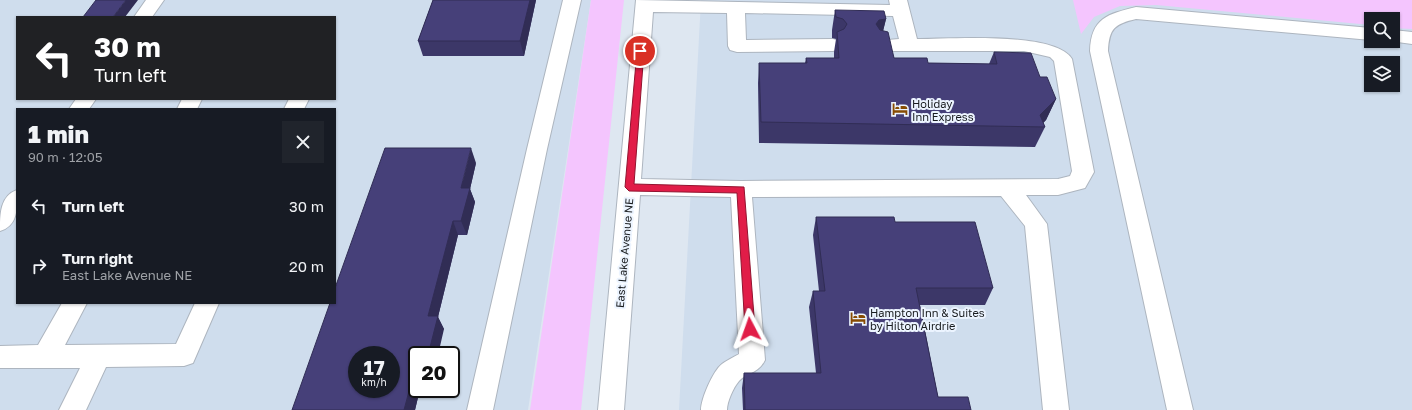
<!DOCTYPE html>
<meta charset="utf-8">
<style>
body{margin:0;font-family:"Golos Text",sans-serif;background:#20242c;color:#f1f3f6;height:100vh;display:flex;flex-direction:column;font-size:15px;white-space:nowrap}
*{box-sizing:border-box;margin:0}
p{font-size:13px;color:#9ea1a6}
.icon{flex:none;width:22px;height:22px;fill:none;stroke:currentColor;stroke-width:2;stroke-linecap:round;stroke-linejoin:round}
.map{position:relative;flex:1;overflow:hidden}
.sheet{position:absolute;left:16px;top:108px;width:320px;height:196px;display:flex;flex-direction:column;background:#171b24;border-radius:0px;box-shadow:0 1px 3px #0004}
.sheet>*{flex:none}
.guide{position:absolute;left:16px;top:16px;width:320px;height:84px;border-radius:0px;box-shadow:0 1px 3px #0004;background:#202124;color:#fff;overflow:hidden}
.controls{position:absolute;left:1364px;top:12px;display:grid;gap:8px}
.controls a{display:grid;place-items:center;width:36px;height:36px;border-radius:0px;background:#171b24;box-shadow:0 1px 3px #0004;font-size:20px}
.speed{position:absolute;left:348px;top:346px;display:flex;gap:8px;font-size:20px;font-weight:700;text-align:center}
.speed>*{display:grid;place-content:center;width:52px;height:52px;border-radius:50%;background:#171b24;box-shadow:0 1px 3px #0004;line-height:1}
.speed small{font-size:10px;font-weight:400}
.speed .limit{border:2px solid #111;border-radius:6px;background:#fff;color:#111}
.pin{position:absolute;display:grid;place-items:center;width:34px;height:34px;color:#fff;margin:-17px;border:2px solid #fff;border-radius:50%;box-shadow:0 1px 4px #0007}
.me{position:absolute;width:44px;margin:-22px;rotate:356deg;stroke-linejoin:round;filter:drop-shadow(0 0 3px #0008)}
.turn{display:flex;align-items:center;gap:14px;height:84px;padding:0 12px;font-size:18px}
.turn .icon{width:52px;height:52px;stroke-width:2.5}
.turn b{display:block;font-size:28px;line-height:34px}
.round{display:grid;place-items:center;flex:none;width:42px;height:42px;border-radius:0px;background:#20242c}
.headline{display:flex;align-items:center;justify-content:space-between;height:68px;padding:0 12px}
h1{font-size:24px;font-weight:800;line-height:30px}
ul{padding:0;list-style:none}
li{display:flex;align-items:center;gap:12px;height:60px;padding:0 12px}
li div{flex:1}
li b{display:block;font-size:15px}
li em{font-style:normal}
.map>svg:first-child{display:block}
</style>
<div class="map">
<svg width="1412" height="410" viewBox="0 0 1412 410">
<rect width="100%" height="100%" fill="#dee7f1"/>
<!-- built -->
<path fill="#cfdded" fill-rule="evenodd" d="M 0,0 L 591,0 L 528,410 L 0,410 ZM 17,17 L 335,17 L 335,99 L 17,99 ZM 17,109 L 335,109 L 335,303 L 17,303 ZM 357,355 L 391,355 L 391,389 L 357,389 ZM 417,355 L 451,355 L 451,389 L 417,389 Z
M 701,0 L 1412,0 L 1412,410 L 679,410 ZM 1371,19 L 1393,19 L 1393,41 L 1371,41 ZM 1371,63 L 1393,63 L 1393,85 L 1371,85 Z"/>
<!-- green -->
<path fill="#f4c5fe" d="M 591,0 L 624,0 L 581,410 L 530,410 Z
M 1073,0 L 1412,0 L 1412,29 L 1393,28 L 1393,19 L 1371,19 L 1371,25 L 1156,5 L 1120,6 L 1094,17 L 1081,34 Z"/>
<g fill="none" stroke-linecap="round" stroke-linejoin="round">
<defs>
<path id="minor" d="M 146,0 L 164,0 L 152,17 L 134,17 Z
M 563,0 L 581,0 L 547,149 L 493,410 L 467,410 L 527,149 Z
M 636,0 L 890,5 L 889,0 L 907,0 L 917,39 C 950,39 1055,31 1072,59 L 1094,172 L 1085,188 L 1058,195 L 1026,195 L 1047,224 L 1069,410 L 1043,410 L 1025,226 L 1001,196 L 752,197 L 765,360 C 758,374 748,372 739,381 C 733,388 727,402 727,410 L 701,410 C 701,399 713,371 722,364 C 727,360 734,357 739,354 L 731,197 L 640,195 L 624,410 L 598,410 ZM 653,12 L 727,13 L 728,46 L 730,50 L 737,52 L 833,51 L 839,49 L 842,45 L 839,41 L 833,39 L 746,40 L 745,13 L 893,16 L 899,39 L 876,41 L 873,45 L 876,49 L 882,51 L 1024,51 L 1050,57 L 1054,61 L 1072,171 L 1070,176 L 1058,179 L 741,181 L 641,179 Z
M 1136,7 L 1371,28 L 1371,40 L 1136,19 C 1115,24 1109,28 1108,51 L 1193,410 L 1167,410 L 1090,51 C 1091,18 1108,14 1136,7 Z
M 1393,30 L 1412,32 L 1412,44 L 1390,41 L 1393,41 Z
M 76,99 L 96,99 L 89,109 L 69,109 Z
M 182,99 L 202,99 L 197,109 L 177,109 Z
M 289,99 L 309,99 L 304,109 L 284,109 Z
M 17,190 C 17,207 19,225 0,231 C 0,214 0,196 17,190 Z
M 62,303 L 87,303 L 65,345 L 176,344 L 195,303 L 219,303 L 193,363 L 184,366 L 106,367 L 86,410 L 59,410 L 80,368 L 0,368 L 0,346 L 38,345 Z"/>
</defs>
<!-- minor casing -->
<use href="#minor" stroke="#adb5bf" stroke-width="2"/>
<!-- minor -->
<use href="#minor" fill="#fff" fill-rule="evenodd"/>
</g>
<!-- wall -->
<path fill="#3c3768" d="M 433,0 L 536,0 L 524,56 L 423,56 L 418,41 Z
M 835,10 L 886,19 L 883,31 L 894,58 L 928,63 L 989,64 L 994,52 L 1040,77 L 1056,99 L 1046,120 L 1043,123 L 1045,127 L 1035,147 L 759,143 L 758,83 L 759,63 L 805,63 L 806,58 L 834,58 L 834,52 L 836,39 L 832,38 L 832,30 Z
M 476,163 L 470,189 L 475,202 L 467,235 L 458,235 L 438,317 L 444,329 L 417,355 L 417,389 L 420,389 L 415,410 L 292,410 Z
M 816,217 L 895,222 L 993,288 L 985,305 L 920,305 L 938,397 L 971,410 L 743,410 L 742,388 L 744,373 L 816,373 L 809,307 L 813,291 L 819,291 L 813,235 Z"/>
<!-- shaded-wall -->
<path fill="#312d55" d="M 126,0 L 138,0 L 125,17 L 113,17 Z
M 530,0 L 536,0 L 524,56 L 520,41 Z
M 886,19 L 881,39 L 876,24 L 879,20 Z
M 1056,99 L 1046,120 L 1039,127 L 1040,115 Z
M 471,148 L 476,163 L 470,189 L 475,202 L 467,235 L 461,221 L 461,188 Z
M 453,221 L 458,235 L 438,317 L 444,329 L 438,355 L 428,355 L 428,316 Z
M 417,361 L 417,389 L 420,389 L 415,410 L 404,410 Z"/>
<!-- building -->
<path fill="#464079" stroke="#312d55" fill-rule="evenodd" d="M 96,0 L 126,0 L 113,17 L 83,17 Z
M 433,0 L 530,0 L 520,41 L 418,41 Z
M 835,10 L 884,11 L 886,19 L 879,20 L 876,24 L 880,30 L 888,32 L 894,58 L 927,58 L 928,63 L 997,64 L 994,52 L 1031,53 L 1040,77 L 1047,77 L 1056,99 L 1040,115 L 1045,127 L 761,122 L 759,63 L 807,63 L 806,58 L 839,58 L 837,32 L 844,29 L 847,24 L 843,19 L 836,17 Z
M 385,148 L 471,148 L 461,188 L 470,188 L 461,221 L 453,221 L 428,316 L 438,316 L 428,355 L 417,355 L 417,361 L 404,410 L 292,410 L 330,303 L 335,303 L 335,288 ZM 357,355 L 391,355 L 391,389 L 357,389 Z
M 816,217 L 894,217 L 895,222 L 975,222 L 993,288 L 916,288 L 938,397 L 968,397 L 971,410 L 745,410 L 744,373 L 821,373 L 813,291 L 825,291 Z"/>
<!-- route -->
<path fill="#e11d48" stroke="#92132f" d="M 640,49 L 644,51 L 634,184 L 744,187 L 755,329 L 754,332 L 746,332 L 745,329 L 737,193 L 629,191 L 625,187 L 637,51 Z"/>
<!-- icons -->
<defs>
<symbol id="hotel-bare" viewBox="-9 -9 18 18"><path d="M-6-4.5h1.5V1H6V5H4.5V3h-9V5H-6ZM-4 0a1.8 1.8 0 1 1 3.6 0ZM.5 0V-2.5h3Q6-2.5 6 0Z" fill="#874c03" stroke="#ecf4ff" stroke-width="2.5" paint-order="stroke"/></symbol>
</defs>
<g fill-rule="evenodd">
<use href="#hotel-bare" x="889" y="98" width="22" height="22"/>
<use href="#hotel-bare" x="847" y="307" width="22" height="22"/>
</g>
<g text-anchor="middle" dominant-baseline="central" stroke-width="4" stroke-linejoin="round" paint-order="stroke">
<!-- poi labels -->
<g font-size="11" fill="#191c1f" stroke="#ecf4ff" text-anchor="start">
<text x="912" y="103">Holiday<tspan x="912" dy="13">Inn Express</tspan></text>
<text x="870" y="312">Hampton Inn &amp; Suites<tspan x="870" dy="13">by Hilton Airdrie</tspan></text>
</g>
<!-- street labels -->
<g font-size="11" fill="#191c1f" stroke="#ecf4ff">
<text transform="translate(624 253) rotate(-85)">East Lake Avenue NE</text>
</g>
</g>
</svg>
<div class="controls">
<a><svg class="icon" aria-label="search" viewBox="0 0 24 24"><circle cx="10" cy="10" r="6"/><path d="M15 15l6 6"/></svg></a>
<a><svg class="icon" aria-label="layers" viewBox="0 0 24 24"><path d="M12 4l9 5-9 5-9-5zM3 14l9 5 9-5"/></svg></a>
</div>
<div class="speed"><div>17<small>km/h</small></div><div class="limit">20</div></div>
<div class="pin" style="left:640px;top:51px;background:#d93025"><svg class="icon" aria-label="arrive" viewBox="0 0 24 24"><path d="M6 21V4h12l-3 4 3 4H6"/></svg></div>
<svg class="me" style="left:750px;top:329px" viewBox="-20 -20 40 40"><path d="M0-17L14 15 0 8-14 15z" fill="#e11d48" stroke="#fff" stroke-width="4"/></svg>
<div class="guide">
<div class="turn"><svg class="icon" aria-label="left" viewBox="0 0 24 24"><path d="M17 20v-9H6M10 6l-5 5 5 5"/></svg><div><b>30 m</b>Turn left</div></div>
</div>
<section class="sheet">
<div class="headline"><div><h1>1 min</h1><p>90 m · 12:05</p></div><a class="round"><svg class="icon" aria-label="close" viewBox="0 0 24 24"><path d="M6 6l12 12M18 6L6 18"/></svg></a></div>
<ul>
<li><svg class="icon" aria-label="left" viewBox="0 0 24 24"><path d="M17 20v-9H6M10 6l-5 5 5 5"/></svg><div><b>Turn left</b></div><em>30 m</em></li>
<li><svg class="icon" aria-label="right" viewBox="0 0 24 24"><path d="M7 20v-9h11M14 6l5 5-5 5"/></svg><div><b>Turn right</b><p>East Lake Avenue NE</p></div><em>20 m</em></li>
</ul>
</section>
</div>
